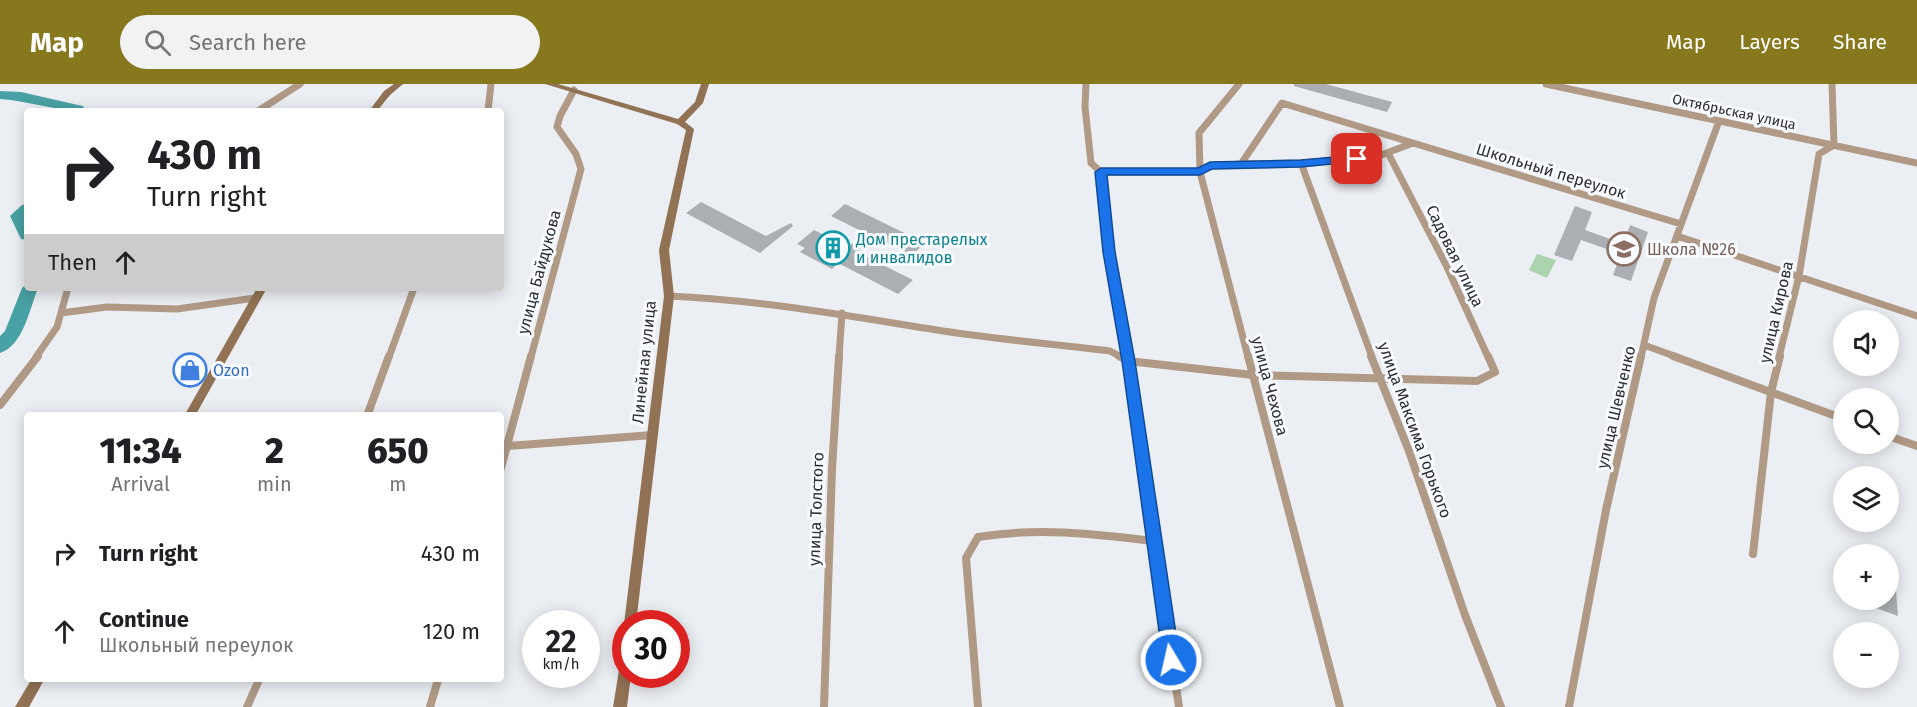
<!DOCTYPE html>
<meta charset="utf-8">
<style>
body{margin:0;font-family:"Fira Sans",sans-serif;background:#f2f2f2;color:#202124;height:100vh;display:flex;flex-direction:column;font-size:22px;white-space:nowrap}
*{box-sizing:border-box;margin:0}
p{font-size:20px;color:#757577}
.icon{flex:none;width:33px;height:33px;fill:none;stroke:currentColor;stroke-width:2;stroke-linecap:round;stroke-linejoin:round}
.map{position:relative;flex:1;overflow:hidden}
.details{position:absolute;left:24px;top:328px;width:480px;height:270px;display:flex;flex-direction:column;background:#fff;border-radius:6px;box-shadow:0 3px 15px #0003}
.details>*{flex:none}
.guide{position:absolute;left:24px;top:24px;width:480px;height:183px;border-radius:6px;box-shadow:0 3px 15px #0003;background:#fff;color:#202124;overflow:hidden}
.tools{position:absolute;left:1833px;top:226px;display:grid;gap:12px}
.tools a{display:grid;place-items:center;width:66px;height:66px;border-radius:50%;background:#fff;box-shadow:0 3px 15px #0003;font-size:30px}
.speed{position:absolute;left:522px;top:526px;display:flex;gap:12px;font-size:30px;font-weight:700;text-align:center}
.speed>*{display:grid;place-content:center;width:78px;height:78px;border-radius:50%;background:#fff;box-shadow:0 3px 15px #0003;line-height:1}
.speed small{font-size:15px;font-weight:400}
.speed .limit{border:9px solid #d22;background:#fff;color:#111}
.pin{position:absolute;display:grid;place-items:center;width:51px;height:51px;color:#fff;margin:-26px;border-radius:12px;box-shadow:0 3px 9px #0006}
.me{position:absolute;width:66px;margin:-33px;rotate:351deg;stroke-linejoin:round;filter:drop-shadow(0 0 4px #0008)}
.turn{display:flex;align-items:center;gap:21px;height:126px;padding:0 24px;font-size:27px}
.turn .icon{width:78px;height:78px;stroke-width:2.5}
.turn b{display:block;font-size:42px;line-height:51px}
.then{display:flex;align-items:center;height:57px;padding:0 24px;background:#0003;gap:12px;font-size:22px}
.eta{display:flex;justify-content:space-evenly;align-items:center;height:102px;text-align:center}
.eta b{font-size:36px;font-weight:800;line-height:42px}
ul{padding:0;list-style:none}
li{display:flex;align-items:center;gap:18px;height:78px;padding:0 24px}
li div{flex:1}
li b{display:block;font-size:22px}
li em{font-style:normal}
header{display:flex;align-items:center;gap:36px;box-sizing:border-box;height:84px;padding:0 30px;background:#88781d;color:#fff}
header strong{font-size:28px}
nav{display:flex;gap:33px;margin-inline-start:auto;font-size:21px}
.search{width:420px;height:54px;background:#f2f2f2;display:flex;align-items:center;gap:15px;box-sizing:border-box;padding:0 21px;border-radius:33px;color:#757577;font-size:22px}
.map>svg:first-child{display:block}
</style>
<header>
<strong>Map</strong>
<div class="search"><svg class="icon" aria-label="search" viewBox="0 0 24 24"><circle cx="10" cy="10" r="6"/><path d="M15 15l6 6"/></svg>Search here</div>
<nav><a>Map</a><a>Layers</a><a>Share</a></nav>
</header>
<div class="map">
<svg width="1917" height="623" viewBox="0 0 1917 623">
<rect width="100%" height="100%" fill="#ebeef2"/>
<!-- green -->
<path fill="#abd4ae" d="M 1537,170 L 1556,176 L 1547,194 L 1529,186 Z"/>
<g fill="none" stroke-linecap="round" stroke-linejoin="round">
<!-- river -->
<path fill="#48a1a4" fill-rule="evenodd" d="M 0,7 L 21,8 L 78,21 L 83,22 L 85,27 C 56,27 29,17 0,15 Z
M 27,120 L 27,156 L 21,155 L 10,132 L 22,121 Z
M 27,199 L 27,204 L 38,204 C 30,224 23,262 0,269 L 0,252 L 5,247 L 22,204 Z"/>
</g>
<!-- building -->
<path fill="#abaeb2" d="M 1294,0 L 1326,0 L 1392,18 L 1387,28 L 1294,2 Z
M 701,118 L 766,152 L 791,139 L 793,142 L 760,169 L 686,129 Z
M 845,120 L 925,159 L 912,171 L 874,153 L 857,168 L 913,196 L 898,210 L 838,179 L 832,185 L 800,168 L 805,164 L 797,160 L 814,146 L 848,163 L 865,149 L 831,132 Z
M 1575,122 L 1592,128 L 1585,146 L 1624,160 L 1630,141 L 1648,148 L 1631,197 L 1613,191 L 1621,170 L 1581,156 L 1572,177 L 1554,171 Z
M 1888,504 L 1896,506 L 1898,532 L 1857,517 L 1888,516 Z"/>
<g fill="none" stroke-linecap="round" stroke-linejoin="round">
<!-- street-far1 -->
<path stroke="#b09a86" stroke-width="7" d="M 1086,0 L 1085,23 L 1091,79 L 1101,88 L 1109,168 L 1127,273
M 1239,0 L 1199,49 L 1200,88 L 1248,273
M 1546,0 L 1917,79
M 1282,19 L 1413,59 L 1376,73 L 1301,79 L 1241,80 Z
M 258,27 L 300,0
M 488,27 L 491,0
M 1413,59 L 1681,140
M 1388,69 L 1447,183 L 1488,273
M 1301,79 L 1372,273
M 1101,88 L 1200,88 L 1210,82 L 1241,80
M 1677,152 L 1917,232
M 669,212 C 760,216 848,232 937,246 C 994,255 1052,260 1110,267 L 1121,273
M 61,229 L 107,223 L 177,225 L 255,214
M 1644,261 L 1677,273
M 36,273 L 57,243 L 68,204
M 389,273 L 414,204
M 531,273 L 581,85 L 576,70 L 557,43 L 560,32 L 574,6
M 839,273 L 842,229
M 1641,273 L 1654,214 L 1719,37
M 1779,273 L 1799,192 L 1819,70 L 1834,61 L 1832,0"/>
<!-- street -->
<path stroke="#b09a86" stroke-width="8" d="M 1119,272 L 1128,277 L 1253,291 L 1477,297 L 1495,288 L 1488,272
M 1127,272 L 1179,623
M 1248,272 L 1340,623
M 1371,272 L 1409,367 L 1465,531 L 1501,623
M 1673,272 L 1844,335
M 0,321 L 38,272
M 367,332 L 389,272
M 1888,352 L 1917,362
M 508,362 L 653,351
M 501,384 L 531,272
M 1753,470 L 1771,308 L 1780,272
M 247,623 L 259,596
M 430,623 L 438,596
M 824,623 L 832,385 L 839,272
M 978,623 L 966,474 L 978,453 C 1037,443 1094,450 1153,457
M 1569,623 L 1606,426 L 1641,272"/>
<!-- secondary -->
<path fill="#917254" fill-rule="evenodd" d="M 394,0 L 403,0 L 390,11 L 377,27 L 369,27 L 384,7 Z
M 545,0 L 558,0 L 678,35 L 695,18 L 701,0 L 709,0 L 703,19 L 685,38 L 694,45 L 669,166 L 674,212 L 636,540 L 626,540 L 626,544 L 624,540 L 664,212 L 659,166 L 686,46 L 677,40 Z
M 257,204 L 267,204 L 195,332 L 184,332 Z
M 626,574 L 626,591 L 631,591 L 627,623 L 613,623 L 620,580 L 621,576 Z
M 31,596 L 44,596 L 29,623 L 15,623 Z"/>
</g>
<!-- route -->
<path fill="#1a73e8" stroke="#114b97" stroke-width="1.5" d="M 1357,71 L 1361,72 L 1361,77 L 1301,83 L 1212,85 L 1200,91 L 1107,91 L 1115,168 L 1135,277 L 1180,576 L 1177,581 L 1171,583 L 1166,581 L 1163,576 L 1122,277 L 1103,168 L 1095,88 L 1101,84 L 1198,84 L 1210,78 L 1301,76 Z"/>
<!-- icons -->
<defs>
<symbol id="building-ring" viewBox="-11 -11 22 22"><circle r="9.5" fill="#f8fbff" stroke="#0f9aa8" stroke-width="1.5"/><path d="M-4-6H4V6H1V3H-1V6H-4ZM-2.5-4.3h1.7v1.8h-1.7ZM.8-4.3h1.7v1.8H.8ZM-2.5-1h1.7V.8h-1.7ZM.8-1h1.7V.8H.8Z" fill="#0f9aa8"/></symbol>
<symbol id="school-ring" viewBox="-11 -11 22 22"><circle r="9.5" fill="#f8fbff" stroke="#8d6e63" stroke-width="1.5"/><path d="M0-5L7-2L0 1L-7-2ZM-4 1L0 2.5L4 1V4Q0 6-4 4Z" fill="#8d6e63"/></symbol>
<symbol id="shop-ring" viewBox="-11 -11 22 22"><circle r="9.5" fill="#f8fbff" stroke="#3f7fe0" stroke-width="1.5"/><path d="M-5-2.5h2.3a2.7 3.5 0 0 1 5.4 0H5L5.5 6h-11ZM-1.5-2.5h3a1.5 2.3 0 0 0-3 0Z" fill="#3f7fe0"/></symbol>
</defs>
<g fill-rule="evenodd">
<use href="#building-ring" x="814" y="145" width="38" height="38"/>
<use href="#school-ring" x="1605" y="146" width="38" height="38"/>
<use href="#shop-ring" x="171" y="267" width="38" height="38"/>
</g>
<g text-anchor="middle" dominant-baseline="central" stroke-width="6" stroke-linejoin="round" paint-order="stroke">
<!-- far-street labels -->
<g font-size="14" fill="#2e2f30" stroke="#f8fbff">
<text transform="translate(1734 28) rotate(12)">Октябрьская улица</text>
</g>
<!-- street labels -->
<g font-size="16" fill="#2e2f30" stroke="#f8fbff">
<text transform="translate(1551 87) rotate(17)">Школьный переулок</text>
<text transform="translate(1455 172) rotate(64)">Садовая улица</text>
<text transform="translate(539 188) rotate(-75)">улица Байдукова</text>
<text transform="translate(1776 228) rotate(-77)">улица Кирова</text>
<text transform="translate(644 278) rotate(-84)">Линейная улица</text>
<text transform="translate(1270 302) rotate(75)">улица Чехова</text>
<text transform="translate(1616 323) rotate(-77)">улица Шевченко</text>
<text transform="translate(1415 346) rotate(70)">улица Максима Горького</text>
<text transform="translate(816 425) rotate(-88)">улица Толстого</text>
</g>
<!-- culture labels -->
<g font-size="16" fill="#0d838f" stroke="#f8fbff" text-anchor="start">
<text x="856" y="155">Дом престарелых<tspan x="856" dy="18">и инвалидов</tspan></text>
</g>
<!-- education labels -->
<g font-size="16" fill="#785e54" stroke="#f8fbff" text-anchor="start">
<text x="1647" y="165">Школа №26</text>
</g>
<!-- shop labels -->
<g font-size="16" fill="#366cbe" stroke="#f8fbff" text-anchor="start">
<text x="213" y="286">Ozon</text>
</g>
</g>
</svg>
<div class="tools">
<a><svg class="icon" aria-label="sound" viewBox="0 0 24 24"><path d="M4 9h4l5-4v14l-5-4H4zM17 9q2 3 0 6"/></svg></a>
<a><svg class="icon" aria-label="search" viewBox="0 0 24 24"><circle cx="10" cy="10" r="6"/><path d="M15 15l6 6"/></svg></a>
<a><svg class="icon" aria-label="layers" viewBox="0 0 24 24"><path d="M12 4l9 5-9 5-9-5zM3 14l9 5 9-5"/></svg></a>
<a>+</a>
<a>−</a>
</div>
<div class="speed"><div>22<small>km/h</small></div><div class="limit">30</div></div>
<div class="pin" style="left:1357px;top:75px;background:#d93025"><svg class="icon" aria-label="arrive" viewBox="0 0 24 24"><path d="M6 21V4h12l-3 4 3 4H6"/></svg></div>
<svg class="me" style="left:1171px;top:576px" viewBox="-20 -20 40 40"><circle r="17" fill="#1a73e8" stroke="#fff" stroke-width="3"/><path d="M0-11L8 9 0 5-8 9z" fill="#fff"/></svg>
<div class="guide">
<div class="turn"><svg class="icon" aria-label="right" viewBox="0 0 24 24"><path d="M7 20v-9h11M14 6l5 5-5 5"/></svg><div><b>430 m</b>Turn right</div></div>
<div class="then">Then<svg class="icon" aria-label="ahead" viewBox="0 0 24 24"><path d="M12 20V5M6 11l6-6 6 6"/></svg></div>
</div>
<section class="details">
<div class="eta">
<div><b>11:34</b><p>Arrival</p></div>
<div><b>2</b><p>min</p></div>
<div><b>650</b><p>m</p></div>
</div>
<ul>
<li><svg class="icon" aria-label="right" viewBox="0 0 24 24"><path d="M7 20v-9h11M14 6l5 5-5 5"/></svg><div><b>Turn right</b></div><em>430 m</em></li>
<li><svg class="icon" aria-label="ahead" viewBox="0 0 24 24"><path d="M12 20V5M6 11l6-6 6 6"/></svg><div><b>Continue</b><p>Школьный переулок</p></div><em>120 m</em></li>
</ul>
</section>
</div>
